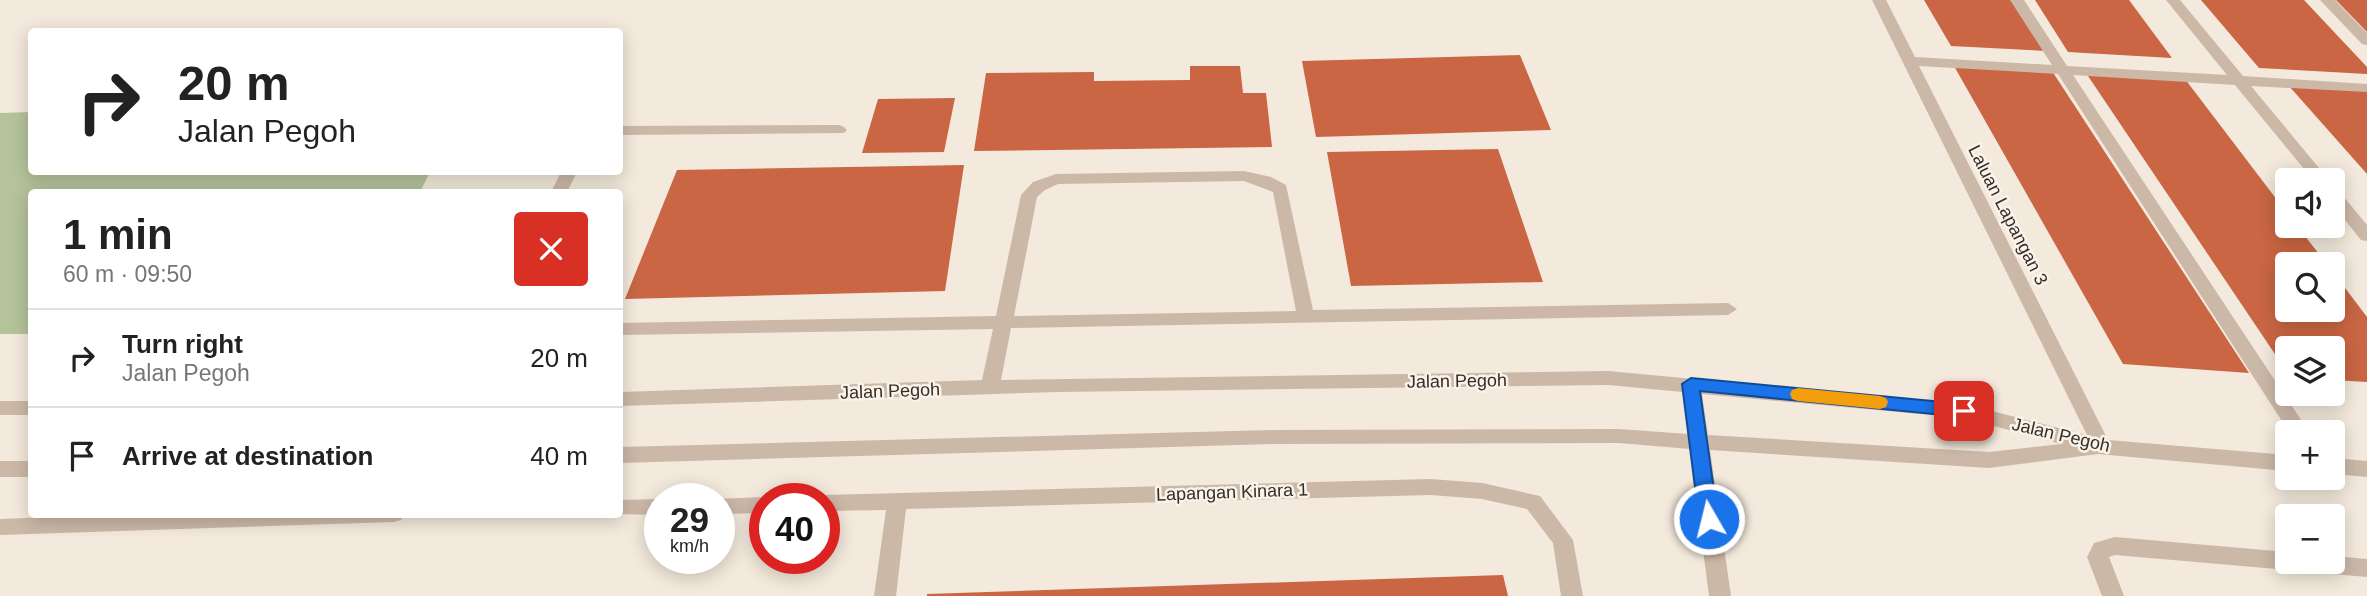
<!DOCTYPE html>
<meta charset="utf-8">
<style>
body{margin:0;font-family:Helvetica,sans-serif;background:#f2f2f2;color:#222;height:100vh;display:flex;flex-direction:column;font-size:26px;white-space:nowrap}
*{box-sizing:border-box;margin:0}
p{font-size:23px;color:#767676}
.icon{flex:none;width:38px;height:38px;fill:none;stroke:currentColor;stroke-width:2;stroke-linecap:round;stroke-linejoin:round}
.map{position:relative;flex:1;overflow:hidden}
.details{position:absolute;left:28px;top:189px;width:595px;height:329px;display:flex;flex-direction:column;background:#fff;border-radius:7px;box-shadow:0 4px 18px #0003}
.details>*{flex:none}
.guide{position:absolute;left:28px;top:28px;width:595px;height:147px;border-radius:7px;box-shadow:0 4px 18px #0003;background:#fff;color:#222;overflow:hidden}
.controls{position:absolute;left:2275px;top:168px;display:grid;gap:14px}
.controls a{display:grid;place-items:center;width:70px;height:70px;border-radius:7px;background:#fff;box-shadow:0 4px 18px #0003;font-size:35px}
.speed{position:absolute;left:644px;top:483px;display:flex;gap:14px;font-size:35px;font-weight:700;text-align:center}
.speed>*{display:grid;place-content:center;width:91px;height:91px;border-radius:50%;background:#fff;box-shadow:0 4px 18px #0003;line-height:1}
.speed small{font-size:18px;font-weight:400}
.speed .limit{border:10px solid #d22;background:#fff;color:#111}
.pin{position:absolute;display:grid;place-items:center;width:60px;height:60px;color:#fff;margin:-30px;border-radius:14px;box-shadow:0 4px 10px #0006}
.me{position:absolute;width:77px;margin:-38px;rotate:352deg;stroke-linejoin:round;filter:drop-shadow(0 0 5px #0008)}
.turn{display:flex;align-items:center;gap:24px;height:147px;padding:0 35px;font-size:32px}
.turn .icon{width:91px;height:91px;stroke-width:2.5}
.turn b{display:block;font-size:49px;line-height:60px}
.round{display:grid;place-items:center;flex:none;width:74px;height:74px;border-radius:7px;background:#f2f2f2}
.summary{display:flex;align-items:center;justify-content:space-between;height:119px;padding:0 35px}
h1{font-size:42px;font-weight:700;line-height:52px}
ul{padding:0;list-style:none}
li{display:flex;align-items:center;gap:21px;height:98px;padding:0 35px;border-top:2px solid #e0e0e0}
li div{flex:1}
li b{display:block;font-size:26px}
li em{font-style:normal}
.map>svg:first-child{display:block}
</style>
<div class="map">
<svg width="2367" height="596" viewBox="0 0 2367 596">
<rect width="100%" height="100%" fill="#f3e9dc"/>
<!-- green -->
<path fill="#b5c39b" d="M 31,112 L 32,172 L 430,172 L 420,192 L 32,192 L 31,334 L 0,334 L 0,113 Z"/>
<!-- building -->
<path fill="#ca6643" d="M 1924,0 L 2011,0 L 2046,51 L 1951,46 Z
M 2035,0 L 2129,0 L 2172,58 L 2068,52 Z
M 2201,0 L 2304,0 L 2367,67 L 2367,74 L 2259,68 Z
M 2336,0 L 2367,0 L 2367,32 Z
M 1520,55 L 1551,130 L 1316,137 L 1302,61 Z
M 1190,66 L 1240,66 L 1243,93 L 1266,93 L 1272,147 L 974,151 L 986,73 L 1094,72 L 1094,81 L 1190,80 Z
M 1954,66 L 2052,71 L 2249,373 L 2123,364 Z
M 2086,73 L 2185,79 L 2287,213 L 2287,226 L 2297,226 L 2327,264 L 2287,264 L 2287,310 L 2333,310 L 2333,272 L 2367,317 L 2367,382 L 2333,380 L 2333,348 L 2287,348 L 2287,372 Z
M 2289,86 L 2367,90 L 2367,174 Z
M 955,98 L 944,152 L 862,153 L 878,99 Z
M 1498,149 L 1543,282 L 1351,286 L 1327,152 Z
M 964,165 L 945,291 L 625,299 L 677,170 Z
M 1503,575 L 1508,596 L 927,596 L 927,594 Z"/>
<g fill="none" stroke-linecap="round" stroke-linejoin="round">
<!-- minor -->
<path fill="#ccb8a7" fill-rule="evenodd" d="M 1872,0 L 1886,0 L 1915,57 L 2052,65 L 2010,0 L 2024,0 L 2067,66 L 2227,75 L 2166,0 L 2180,0 L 2243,76 L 2367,84 L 2367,92 L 2251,86 L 2329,180 L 2313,180 L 2235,85 L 2073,75 L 2309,432 L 2289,432 L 2058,74 L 1919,66 L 2108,440 L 2287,455 L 2287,471 L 2098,454 L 1989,468 L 1710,450 L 1731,596 L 1709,596 L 1690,449 L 1619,443 L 1272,444 L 620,463 L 620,447 L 1272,430 L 1619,429 L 1688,434 L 1683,392 L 1608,385 L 1057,392 L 620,406 L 620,392 L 982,380 L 993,329 L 620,335 L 620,323 L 996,316 L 1021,195 L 1033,182 L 1056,174 L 1244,171 L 1271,177 L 1286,185 L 1313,310 L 1728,303 L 1737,309 L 1728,315 L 1011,328 L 1001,380 L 1608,371 L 1964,404 L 2087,435 ZM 1244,181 L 1273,192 L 1296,311 L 1014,316 L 1037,197 L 1045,190 L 1058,184 ZM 1702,394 L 1964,418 L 2061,444 L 1989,452 L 1708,435 Z
M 2320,0 L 2335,0 L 2367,33 L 2367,45 L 2362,44 Z
M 839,125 L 844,127 L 847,130 L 844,133 L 620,135 L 620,126 Z
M 561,172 L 577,172 L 567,192 L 551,192 Z
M 2333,190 L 2339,191 L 2367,225 L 2367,241 L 2361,240 L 2333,205 Z
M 0,401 L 32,401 L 32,415 L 0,415 Z
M 2333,458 L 2367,461 L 2367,477 L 2333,474 Z
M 0,461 L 32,461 L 32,477 L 0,477 Z
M 1431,479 L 1482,483 L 1540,496 L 1573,540 L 1583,596 L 1561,596 L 1553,543 L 1527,509 L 1482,499 L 1431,495 L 906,509 L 896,596 L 874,596 L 886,510 L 824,511 L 824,499 L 816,499 L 824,495 Z
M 765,497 L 771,499 L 765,499 L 765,513 L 719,514 L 719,499 L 716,499 Z
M 660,499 L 660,515 L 615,514 L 620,514 L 620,500 Z
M 123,514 L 404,514 L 401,520 L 394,522 L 0,535 L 0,519 Z
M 2115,537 L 2287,552 L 2287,562 L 2333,562 L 2333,556 L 2367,559 L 2367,577 L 2115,555 L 2109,557 L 2124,596 L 2102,596 L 2087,557 L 2094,543 Z"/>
</g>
<!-- route -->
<path fill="#1a73e8" stroke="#114b97" stroke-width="2" d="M 1691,378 L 1964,404 L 1971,406 L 1973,411 L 1971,415 L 1964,417 L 1700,391 L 1718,519 L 1715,524 L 1709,526 L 1702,524 L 1699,519 L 1682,384 Z"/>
<!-- slow -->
<path fill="#f59e0b" d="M 1798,388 L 1880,396 L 1886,398 L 1888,402 L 1886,407 L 1880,409 L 1798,401 L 1792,399 L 1790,394 L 1792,390 Z"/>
<g text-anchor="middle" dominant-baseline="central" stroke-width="5" stroke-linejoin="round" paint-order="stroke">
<!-- street labels -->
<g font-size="18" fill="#382d28" stroke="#faf3e9">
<text transform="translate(2008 215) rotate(63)">Laluan Lapangan 3</text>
<text transform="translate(1457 381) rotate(-1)">Jalan Pegoh</text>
<text transform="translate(890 391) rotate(-2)">Jalan Pegoh</text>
<text transform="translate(2061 435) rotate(13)">Jalan Pegoh</text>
<text transform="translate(1232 492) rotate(-2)">Lapangan Kinara 1</text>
</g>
</g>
</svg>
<div class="controls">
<a><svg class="icon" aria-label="sound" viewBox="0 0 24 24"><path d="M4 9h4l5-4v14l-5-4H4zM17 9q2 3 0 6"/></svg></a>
<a><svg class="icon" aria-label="search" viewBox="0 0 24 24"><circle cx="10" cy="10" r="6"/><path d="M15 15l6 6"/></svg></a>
<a><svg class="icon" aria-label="layers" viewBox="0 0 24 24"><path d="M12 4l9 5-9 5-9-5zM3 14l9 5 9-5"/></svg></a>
<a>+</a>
<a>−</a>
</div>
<div class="speed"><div>29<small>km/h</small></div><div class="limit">40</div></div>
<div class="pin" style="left:1964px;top:411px;background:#d93025"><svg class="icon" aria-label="arrive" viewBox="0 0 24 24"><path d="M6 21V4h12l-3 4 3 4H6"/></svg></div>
<svg class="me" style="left:1709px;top:519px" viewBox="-20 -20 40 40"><circle r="17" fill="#1a73e8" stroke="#fff" stroke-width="3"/><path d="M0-11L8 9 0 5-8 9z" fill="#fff"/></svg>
<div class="guide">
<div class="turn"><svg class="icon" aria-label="right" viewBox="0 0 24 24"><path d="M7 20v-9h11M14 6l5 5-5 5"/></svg><div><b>20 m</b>Jalan Pegoh</div></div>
</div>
<section class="details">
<div class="summary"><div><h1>1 min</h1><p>60 m · 09:50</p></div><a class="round" style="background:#d93025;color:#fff"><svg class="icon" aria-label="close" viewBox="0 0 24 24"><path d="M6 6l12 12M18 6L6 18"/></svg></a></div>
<ul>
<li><svg class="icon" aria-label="right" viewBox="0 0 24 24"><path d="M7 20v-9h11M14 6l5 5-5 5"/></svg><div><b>Turn right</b><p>Jalan Pegoh</p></div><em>20 m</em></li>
<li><svg class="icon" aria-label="arrive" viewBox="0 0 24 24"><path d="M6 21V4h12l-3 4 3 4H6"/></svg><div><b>Arrive at destination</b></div><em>40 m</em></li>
</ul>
</section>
</div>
